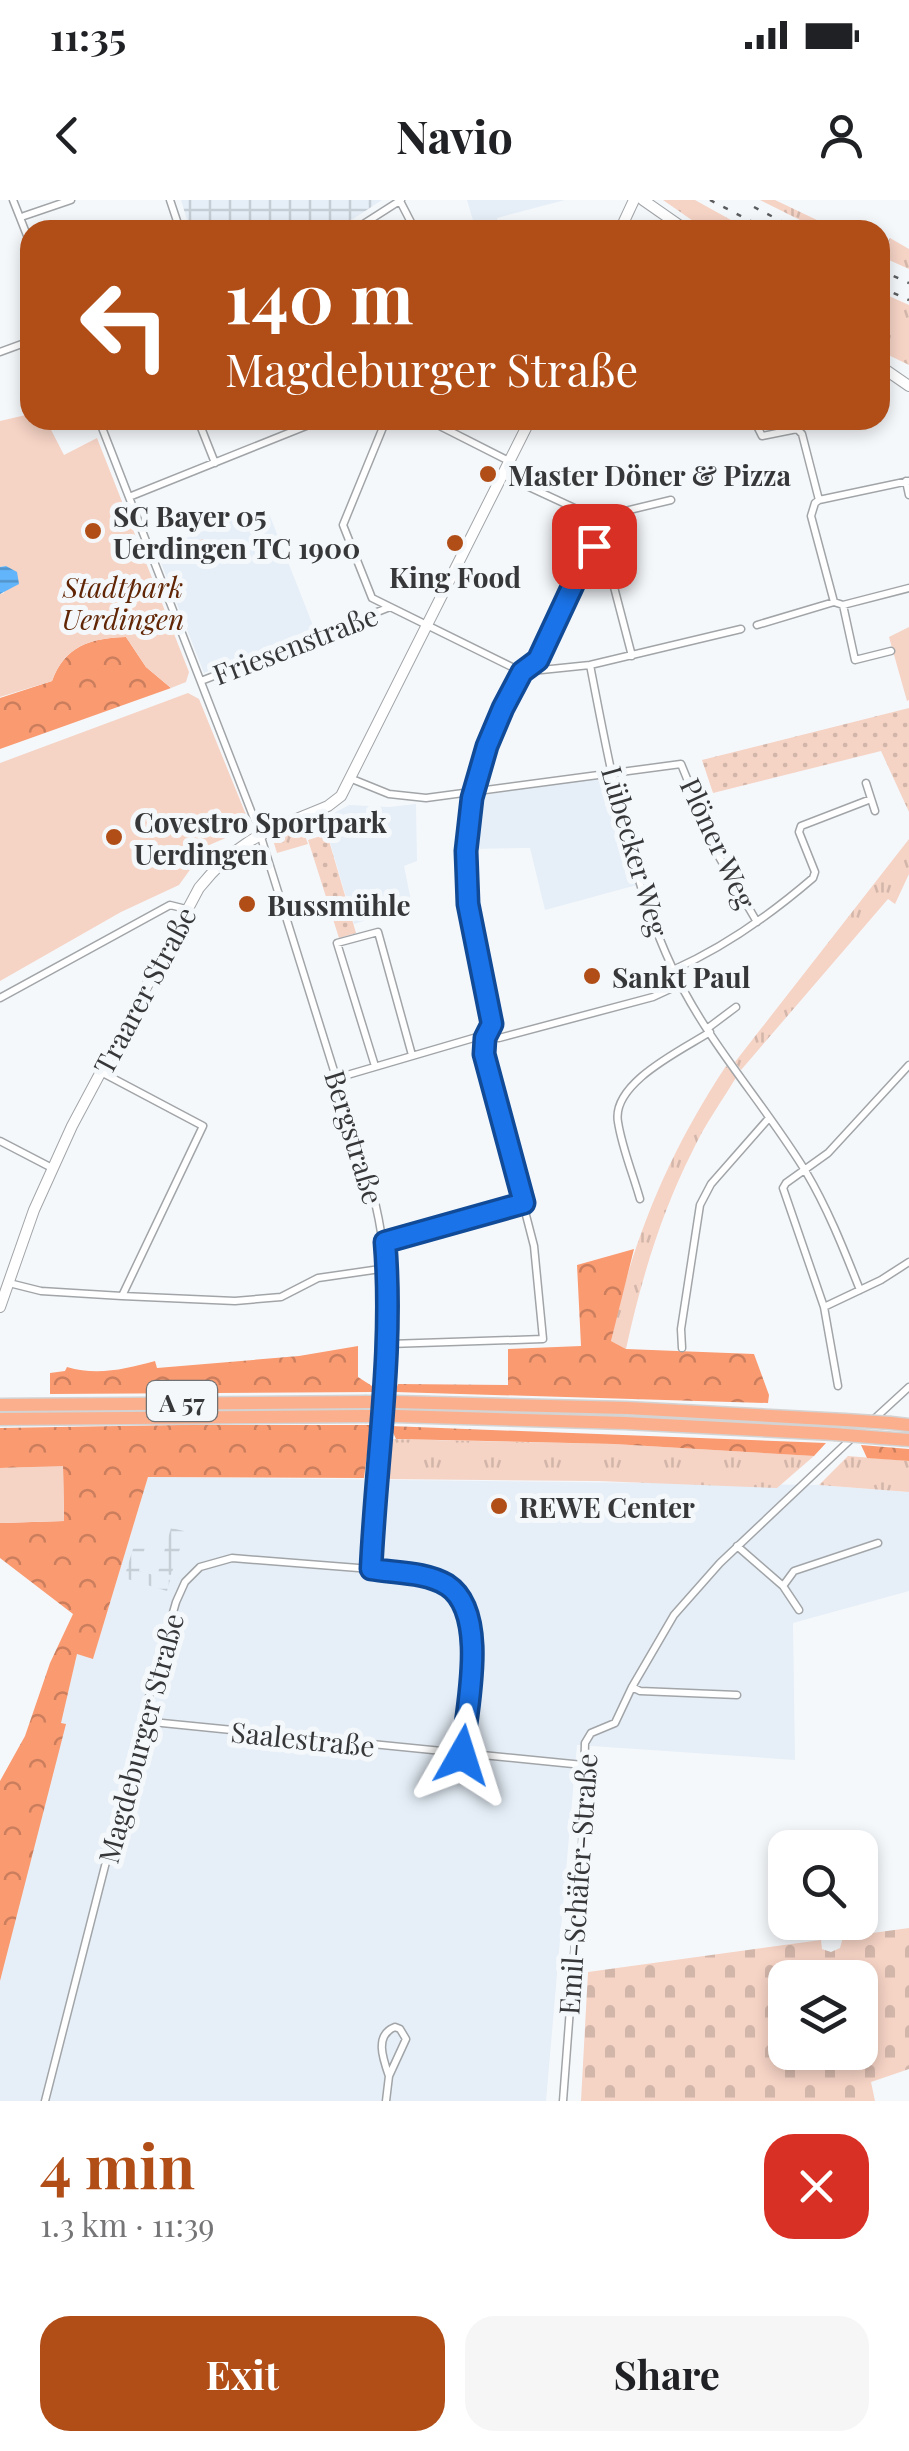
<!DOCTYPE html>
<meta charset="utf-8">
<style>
body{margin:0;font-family:"Playfair Display",serif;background:#f6f6f6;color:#202124;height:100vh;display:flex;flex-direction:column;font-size:38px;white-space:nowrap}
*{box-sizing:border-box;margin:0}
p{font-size:32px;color:#757577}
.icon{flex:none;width:55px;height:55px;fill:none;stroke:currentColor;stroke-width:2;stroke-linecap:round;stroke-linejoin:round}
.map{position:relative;height:1901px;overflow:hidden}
.drawer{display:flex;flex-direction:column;background:#fff;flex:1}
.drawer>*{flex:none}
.guide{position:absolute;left:20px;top:20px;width:870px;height:210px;border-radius:30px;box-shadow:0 5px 15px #0003;background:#b14e18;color:#fff;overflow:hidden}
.controls{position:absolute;left:768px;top:1630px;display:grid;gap:20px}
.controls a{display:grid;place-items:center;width:110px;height:110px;border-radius:20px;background:#fff;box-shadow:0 5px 15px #0003;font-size:50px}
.pin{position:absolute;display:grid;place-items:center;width:85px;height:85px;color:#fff;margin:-42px;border-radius:20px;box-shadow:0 5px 15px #0006}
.me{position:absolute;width:110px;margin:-55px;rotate:6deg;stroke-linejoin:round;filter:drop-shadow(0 0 8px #0008)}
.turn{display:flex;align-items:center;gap:35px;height:210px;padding:0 40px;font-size:45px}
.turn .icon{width:130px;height:130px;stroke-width:2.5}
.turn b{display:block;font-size:70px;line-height:85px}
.round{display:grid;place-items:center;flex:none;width:105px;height:105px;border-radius:30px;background:#f6f6f6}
.head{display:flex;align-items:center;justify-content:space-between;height:170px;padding:0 40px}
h1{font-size:60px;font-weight:700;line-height:75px;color:#b14e18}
.primary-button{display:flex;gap:20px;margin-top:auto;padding:20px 40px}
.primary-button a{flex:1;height:115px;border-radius:30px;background:#b14e18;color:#fff;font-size:40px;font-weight:700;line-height:115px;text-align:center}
.primary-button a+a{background:#f6f6f6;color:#202124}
.status{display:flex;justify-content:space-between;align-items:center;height:70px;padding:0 50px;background:#fff;direction:ltr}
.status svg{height:28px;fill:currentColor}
header{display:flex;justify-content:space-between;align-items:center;height:130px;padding:0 40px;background:#fff;font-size:45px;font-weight:700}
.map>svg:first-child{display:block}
</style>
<div class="status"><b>11:35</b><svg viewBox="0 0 49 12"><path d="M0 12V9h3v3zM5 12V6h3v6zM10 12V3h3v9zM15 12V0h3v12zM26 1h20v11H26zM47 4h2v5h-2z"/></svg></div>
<header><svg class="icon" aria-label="back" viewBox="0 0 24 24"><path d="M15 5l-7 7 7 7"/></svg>Navio<svg class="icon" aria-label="person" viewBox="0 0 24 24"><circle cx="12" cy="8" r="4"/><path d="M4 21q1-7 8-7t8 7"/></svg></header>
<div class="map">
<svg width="909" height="1901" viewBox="0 0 909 1901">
<defs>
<pattern id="industrial-grid" width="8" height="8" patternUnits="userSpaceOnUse" patternTransform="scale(2.5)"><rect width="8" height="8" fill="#e6eff8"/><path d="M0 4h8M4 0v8" fill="none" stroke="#c6ced5"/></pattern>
<pattern id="grass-tufts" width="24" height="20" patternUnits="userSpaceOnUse" patternTransform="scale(2.5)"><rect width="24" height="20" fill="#f5d3c5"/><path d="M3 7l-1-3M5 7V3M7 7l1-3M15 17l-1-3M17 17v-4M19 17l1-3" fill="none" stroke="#d3b6aa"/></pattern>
<pattern id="forest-crowns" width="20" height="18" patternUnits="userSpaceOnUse" patternTransform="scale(2.5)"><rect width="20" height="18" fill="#fa9a70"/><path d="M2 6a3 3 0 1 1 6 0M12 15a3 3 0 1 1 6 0" fill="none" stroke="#cb7e5d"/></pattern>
<pattern id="cemetery-stones" width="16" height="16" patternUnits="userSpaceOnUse" patternTransform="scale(2.5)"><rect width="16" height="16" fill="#f5d3c5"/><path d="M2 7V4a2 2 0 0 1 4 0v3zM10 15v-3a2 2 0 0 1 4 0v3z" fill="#d3b6aa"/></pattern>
<pattern id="garden-dots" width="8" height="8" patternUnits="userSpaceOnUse" patternTransform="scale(2.5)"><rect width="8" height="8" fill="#f5d3c5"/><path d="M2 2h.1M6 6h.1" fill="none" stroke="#d3b6aa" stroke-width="1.8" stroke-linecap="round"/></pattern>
<pattern id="water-rules" width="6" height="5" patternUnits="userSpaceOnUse" patternTransform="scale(2.5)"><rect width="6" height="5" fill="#62b5fa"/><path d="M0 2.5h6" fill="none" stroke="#5294cb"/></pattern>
</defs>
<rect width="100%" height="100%" fill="#f5f8fb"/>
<!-- built -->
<path fill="#e6eff8" d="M 467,0 L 565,0 L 497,18 L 500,30 L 451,30 L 474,24 Z
M 266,306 L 314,428 L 204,473 L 156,350 Z
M 590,578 L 607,581 L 637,685 L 545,710 L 530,648 L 470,649 L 475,598 L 478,596 Z
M 416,604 L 417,661 L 404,666 L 412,706 L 354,724 L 323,619 L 349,605 L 389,607 Z
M 148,1277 L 819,1285 L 909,1292 L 909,1391 L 793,1423 L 795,1560 L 577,1545 L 546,1901 L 0,1901 L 0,1778 L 65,1524 L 60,1523 L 77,1454 L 93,1458 Z"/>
<!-- industrial -->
<path fill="url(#industrial-grid)" d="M 181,0 L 382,0 L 353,19 L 321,30 L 190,30 Z
M 171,1328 L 184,1331 L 184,1337 L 171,1375 L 165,1374 L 164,1379 L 170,1380 L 167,1391 L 124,1378 L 137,1336 L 147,1339 L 139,1371 L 157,1376 Z"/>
<!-- grass -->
<path fill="url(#grass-tufts)" d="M 663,0 L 695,0 L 749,30 L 706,30 Z
M 760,0 L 775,0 L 838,30 L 820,30 Z
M 890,38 L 909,49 L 909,69 L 880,56 L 880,42 L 885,45 Z
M 880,92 L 909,105 L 909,165 L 880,151 Z
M 302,628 L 308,644 L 277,653 L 273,640 Z
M 909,639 L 909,674 L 895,704 L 888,699 L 741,870 L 735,862 Z
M 726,866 L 737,876 C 722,901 705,924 693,950 C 661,1013 641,1080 626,1149 L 611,1141 C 632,1040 669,952 726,866 Z
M 388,1239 L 614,1244 L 814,1256 L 777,1288 L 598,1281 L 384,1279 Z
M 848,1256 L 909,1261 L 909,1292 L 819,1285 Z"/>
<!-- forest -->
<path fill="url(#forest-crowns)" d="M 126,437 L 146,467 L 171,488 L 0,549 L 0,498 L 52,481 C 65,446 90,438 126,437 Z
M 634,1049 L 611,1141 L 626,1149 L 754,1154 L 769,1195 L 768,1203 L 395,1192 L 398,1184 L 508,1185 L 508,1149 L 581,1146 L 577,1065 Z
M 358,1146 L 358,1177 L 372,1186 L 375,1192 L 50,1194 L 50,1173 L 65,1171 L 67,1167 C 97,1176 126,1169 155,1161 L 157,1168 L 299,1156 Z
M 178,1225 L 371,1225 L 364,1278 L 148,1277 L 93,1459 L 77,1454 L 61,1523 L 66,1524 L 0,1781 L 0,1581 L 25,1536 L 50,1463 L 73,1414 L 0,1358 L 0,1323 L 64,1321 L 63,1267 L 0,1268 L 0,1228 Z
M 390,1226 L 826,1243 L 814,1256 L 614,1244 L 396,1239 Z
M 861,1245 L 909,1249 L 909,1261 L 867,1258 Z"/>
<!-- cemetery -->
<path fill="url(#cemetery-stones)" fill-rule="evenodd" d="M 909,1728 L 909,1869 L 871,1882 L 875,1901 L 581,1901 L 588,1772 L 821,1740 L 822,1749 L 831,1752 L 840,1748 L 843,1737 ZM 785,1778 L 860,1778 L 860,1852 L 785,1852 Z"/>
<!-- park -->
<path fill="#f5d3c5" d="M 30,214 L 30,220 L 46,220 L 64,255 L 97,238 L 189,472 L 186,482 L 171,488 L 146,467 L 126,437 C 90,438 65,446 52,481 L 0,497 L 0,394 L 4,393 L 6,366 L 0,367 L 0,221 Z
M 203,339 L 209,355 L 184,364 L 178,349 Z
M 909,427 L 909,500 L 907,501 L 889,437 Z
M 188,493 L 199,499 L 251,627 L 207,646 L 179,685 L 121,712 L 0,781 L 0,563 Z
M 63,1266 L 64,1321 L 0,1323 L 0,1268 Z"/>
<!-- garden -->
<path fill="url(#garden-dots)" d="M 909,508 L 909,612 L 881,551 L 713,593 L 702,560 Z
M 327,634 L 356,733 L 339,738 L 308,640 Z"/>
<!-- water -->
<path fill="url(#water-rules)" d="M 6,366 L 17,372 L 19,384 L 0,394 L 0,367 Z"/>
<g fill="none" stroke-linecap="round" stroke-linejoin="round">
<defs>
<path id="street" d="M 13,0 L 30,43
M 170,0 L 180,30
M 400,1 L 415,30
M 24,16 L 71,0
M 354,30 L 401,0
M 0,152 L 30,141
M 99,220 L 260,634 L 375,1002 C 391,1070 390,1136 383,1204
M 198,220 L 215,263
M 386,220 L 343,325 L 372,398 L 522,472 L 590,465 L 741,429
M 428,220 L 509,261
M 754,220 L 762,236 L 797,229 L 802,234 L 819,300 L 815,303 L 811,316 L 834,402
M 503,275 L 596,318 L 632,456
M 906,281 L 909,295
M 129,297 L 321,220
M 819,300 L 909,281
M 596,318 L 671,300
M 843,405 L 855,460 L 891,451
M 757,425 L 834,402 L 843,405 L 909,388
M 590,465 C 610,567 628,673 672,767 C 706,841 764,903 806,972 C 828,1009 844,1050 860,1090
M 201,481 L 390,407
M 352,579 L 389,594 L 426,598 L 681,564 L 719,657 L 757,722
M 866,583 L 875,611
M 673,770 C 725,747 770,715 813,678 L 815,672 L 799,632 L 801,626 L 871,599
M 0,798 L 170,705 L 186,709
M 708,828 L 736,807
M 375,866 L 337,743 L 378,732 L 412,855
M 337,878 L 477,837 L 499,838 L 653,797 L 681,784
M 0,941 L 52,968
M 640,999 C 633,974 622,948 618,922 C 611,883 682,850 710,832
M 385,1042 L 525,1003
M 9,1083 L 41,1091 L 122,1096 L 203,926 L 101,872
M 122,1096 L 235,1101 L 281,1097 L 318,1078 L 387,1068
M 824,1107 L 881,1080 L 909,1062
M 389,1144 L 543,1139 L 534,1046 L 484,853 L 485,838 L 492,824 C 467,705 449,625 503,509 C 508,498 513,485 520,475 C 526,466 536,463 541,453 C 557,419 574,363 602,339
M 682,1148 L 681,1129 L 700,1005 L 711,984 L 769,918
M 838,1186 L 824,1107 L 783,988 L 786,983 L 828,953 L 909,865
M 873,1220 L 909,1187
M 737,1346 L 783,1386 L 799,1410
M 371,1369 L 381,1217
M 783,1386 L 794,1371 L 878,1343
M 632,1487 L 640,1491 L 737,1495
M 142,1521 L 583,1565
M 45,1901 L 142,1521 L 176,1402 L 185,1382 L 200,1367 L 232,1358 L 371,1369 L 444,1383 L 466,1405 L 473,1434 L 461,1555
M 386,1901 L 389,1876 L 406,1839 L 400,1829 L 395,1827 C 374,1835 383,1859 389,1876
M 563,1901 L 582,1650 L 585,1543 L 591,1533 L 615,1523 L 632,1487 L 674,1415 L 720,1363 L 852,1238"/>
<path id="secondary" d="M 643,0 L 686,30
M 620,30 L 634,0
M 880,166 L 909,186
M 0,1107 L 34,1010 L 72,926 L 199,688 C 241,636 269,631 328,606 L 341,596 L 530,220"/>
<path id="highway" d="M 396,1202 L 627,1208 L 845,1220
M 0,1205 L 365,1202
M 396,1216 L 625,1223 L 834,1234
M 0,1219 L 365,1216
M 891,1223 L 909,1225
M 882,1238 L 909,1240"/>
</defs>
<!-- street casing -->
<use href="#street" stroke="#a2a5a8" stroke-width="9"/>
<!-- secondary casing -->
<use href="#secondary" stroke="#a2a5a8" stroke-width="12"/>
<!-- highway casing -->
<use href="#highway" stroke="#d3d3d3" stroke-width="15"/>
<!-- street -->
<use href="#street" stroke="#fff" stroke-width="6"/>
<!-- secondary -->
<use href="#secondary" stroke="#fff" stroke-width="10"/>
<!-- highway -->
<use href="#highway" stroke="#fbaf8d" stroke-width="12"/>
<!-- rail -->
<path stroke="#5a5c5d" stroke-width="2.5" stroke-dasharray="5 10" stroke-linecap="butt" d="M 710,0 L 768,30
M 754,7 L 798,30
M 880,70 L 909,83
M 880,87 L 909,100"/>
<defs>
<path id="highway-bridge" d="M 365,1202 L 396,1202
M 365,1216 L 396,1216
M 845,1220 L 891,1223
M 834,1234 L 882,1238"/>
</defs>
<!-- highway-bridge casing -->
<use href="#highway-bridge" stroke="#d3d3d3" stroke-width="15" stroke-linecap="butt"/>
<!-- highway-bridge -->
<use href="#highway-bridge" stroke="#fbaf8d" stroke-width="12"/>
</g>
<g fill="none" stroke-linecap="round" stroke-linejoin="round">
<defs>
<path id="route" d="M 462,1555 C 466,1511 490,1413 447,1385 C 426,1372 395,1373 371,1369 C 376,1260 394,1151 385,1042 L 524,1003 L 484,854 L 485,838 L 492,824 L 468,704 L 466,651 L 472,598 L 487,546 L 503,508 L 522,472 L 538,460 L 587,355 L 594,346"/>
</defs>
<!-- route casing -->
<use href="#route" stroke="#114b97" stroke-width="25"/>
<!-- route -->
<use href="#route" stroke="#1a73e8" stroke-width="18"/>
</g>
<!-- markers -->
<g fill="#b14e18" stroke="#f5f8fb" stroke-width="4">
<circle cx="488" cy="274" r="10"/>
<circle cx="93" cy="331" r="10"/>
<circle cx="455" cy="343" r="10"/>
<circle cx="114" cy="637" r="10"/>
<circle cx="247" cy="704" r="10"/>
<circle cx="592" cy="776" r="10"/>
<circle cx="499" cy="1306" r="10"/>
</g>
<g text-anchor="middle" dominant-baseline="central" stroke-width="10" stroke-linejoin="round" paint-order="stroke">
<!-- shield labels -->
<rect fill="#f5f8fb" stroke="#6f7172" stroke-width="2.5" x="147" y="1181" width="70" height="40" rx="8"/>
<g font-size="25" font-weight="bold" fill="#363738">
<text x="182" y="1201">A 57</text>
</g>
<!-- poi labels -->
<g font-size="28" font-weight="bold" fill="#363738" stroke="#f5f8fb" text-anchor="start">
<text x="508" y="274">Master Döner &amp; Pizza</text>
<text x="113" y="315">SC Bayer 05<tspan x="113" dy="32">Uerdingen TC 1900</tspan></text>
<text x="455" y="376" text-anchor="middle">King Food</text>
<text x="134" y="621">Covestro Sportpark<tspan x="134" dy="32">Uerdingen</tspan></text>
<text x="267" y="704">Bussmühle</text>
<text x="612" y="776">Sankt Paul</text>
<text x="519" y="1306">REWE Center</text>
</g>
<!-- park labels -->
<g font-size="28" font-style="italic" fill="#602504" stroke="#f5f8fb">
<text x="123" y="386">Stadtpark<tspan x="123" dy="32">Uerdingen</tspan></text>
</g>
<!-- street labels -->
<g font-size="28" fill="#363738" stroke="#f5f8fb">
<text transform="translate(295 444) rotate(-21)">Friesenstraße</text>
<text transform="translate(719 643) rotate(65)">Plöner Weg</text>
<text transform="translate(636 651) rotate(74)">Lübecker Weg</text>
<text transform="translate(144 790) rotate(-62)">Traarer Straße</text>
<text transform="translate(355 937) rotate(73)">Bergstraße</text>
<text transform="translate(140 1538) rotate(-75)">Magdeburger Straße</text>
<text transform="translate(303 1538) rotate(6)">Saalestraße</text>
<text transform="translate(577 1684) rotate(-86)">Emil-Schäfer-Straße</text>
</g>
</g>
</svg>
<div class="controls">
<a><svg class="icon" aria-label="search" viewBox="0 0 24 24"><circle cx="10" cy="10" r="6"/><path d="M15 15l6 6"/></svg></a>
<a><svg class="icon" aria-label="layers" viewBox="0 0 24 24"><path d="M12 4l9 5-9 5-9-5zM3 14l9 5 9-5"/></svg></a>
</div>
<div class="pin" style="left:594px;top:346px;background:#d93025"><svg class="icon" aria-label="arrive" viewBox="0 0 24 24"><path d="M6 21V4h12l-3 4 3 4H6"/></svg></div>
<svg class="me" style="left:462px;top:1555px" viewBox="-20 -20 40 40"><path d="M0-17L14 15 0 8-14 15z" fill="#1a73e8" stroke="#fff" stroke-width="4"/></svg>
<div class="guide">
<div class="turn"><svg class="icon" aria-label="left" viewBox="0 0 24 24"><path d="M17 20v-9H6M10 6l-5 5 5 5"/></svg><div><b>140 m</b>Magdeburger Straße</div></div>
</div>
</div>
<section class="drawer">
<div class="head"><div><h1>4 min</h1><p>1.3 km · 11:39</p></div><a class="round" style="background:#d93025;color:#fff"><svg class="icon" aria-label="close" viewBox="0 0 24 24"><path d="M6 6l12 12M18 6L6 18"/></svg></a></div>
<div class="primary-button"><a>Exit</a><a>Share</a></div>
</section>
